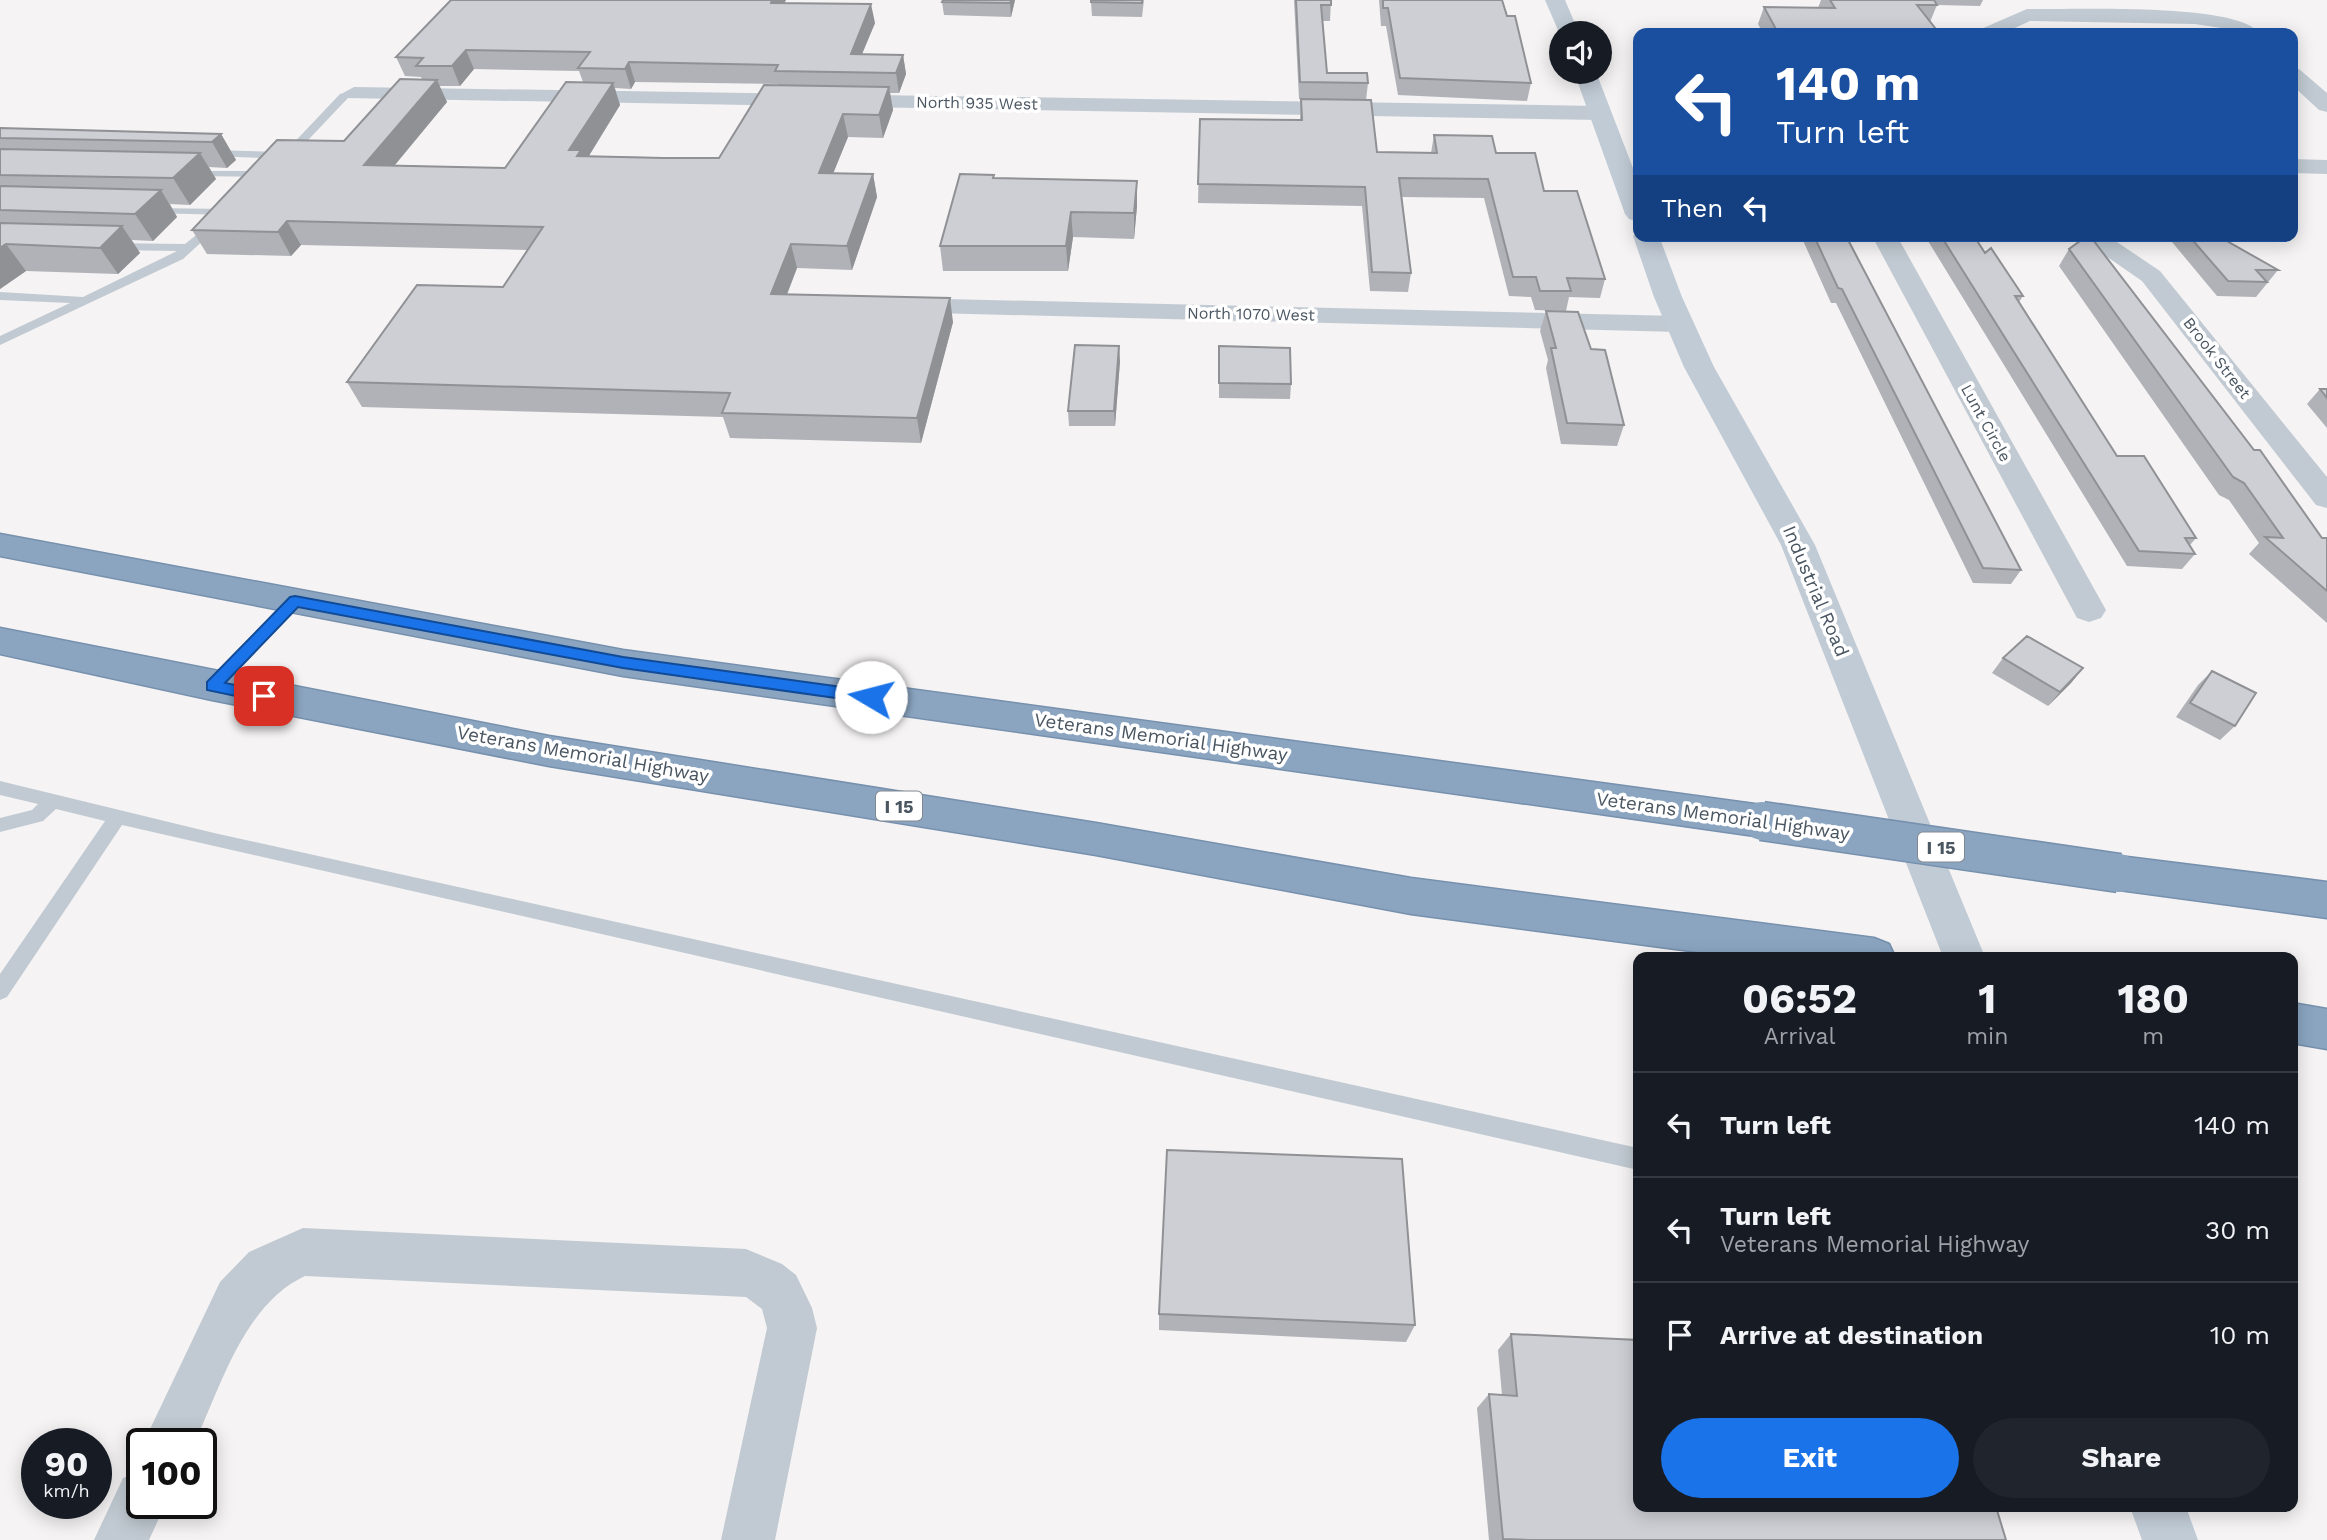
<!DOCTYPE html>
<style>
body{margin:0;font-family:"Work Sans",sans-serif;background:#20242c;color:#f1f3f6;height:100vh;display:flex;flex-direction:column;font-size:26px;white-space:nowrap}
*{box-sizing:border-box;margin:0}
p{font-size:23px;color:#9ea1a6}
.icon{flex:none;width:38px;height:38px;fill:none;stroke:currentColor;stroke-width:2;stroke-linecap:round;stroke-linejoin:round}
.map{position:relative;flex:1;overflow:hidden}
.panel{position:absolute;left:1633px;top:952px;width:665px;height:560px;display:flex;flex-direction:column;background:#171b24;border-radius:14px;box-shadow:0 4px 18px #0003}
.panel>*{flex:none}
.hud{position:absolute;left:1633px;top:28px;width:665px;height:214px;border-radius:14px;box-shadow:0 4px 18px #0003;background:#1a4fa0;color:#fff;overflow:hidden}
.controls{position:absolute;left:1549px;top:21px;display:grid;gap:14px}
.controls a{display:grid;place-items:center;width:63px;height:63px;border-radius:50%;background:#171b24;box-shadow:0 4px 18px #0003;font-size:35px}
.speed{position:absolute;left:21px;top:1428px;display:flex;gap:14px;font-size:35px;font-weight:700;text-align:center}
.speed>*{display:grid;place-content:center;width:91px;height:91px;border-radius:50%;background:#171b24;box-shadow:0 4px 18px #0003;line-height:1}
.speed small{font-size:18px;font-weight:400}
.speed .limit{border:4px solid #111;border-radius:10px;background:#fff;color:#111}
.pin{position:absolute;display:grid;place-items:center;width:60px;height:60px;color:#fff;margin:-30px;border-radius:14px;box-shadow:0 4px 10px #0006}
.me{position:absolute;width:77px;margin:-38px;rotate:278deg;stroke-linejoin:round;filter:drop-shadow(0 0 5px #0008)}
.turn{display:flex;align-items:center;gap:24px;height:147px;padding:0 28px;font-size:32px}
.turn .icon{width:91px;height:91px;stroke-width:2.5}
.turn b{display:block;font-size:49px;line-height:60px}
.then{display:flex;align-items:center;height:66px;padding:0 28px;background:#0003;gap:14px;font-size:26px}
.eta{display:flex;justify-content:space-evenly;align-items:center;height:119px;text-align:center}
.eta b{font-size:42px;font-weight:700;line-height:49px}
.primary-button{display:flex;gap:14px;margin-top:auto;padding:14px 28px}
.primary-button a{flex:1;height:80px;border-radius:42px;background:#1a73e8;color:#fff;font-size:28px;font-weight:700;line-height:80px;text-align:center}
.primary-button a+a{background:#20242c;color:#f1f3f6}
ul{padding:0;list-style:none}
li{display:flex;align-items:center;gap:21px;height:105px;padding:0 28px;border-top:2px solid #363941}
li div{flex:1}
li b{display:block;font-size:26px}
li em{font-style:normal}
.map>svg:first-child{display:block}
</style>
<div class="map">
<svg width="2327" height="1540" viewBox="0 0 2327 1540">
<rect width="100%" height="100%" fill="#f5f3f3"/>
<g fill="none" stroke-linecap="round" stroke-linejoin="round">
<defs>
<path id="highway" d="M 0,534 L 623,650 L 1762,805 L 1776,810 L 1782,821 L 1776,832 L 1762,837 L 623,676 L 0,556 Z
M 0,628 L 549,736 L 1096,823 L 1411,878 L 1874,938 L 1889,944 L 1895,957 L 1736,957 L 1411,914 L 1096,855 L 549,766 L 212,700 L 0,654 Z
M 2119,856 L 2327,882 L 2327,918 L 2119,890 L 2105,885 L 2099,873 L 2105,861 Z
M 2292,1003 L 2327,1009 L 2327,1049 L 2292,1043 Z"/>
</defs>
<!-- highway casing -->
<use href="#highway" stroke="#7690ad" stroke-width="3"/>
<!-- lane -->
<path fill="#c1cad2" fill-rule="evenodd" d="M 354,90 L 359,93 L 348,98 L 290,159 L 211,156 L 206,153 L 211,150 L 285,152 L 340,94 Z
M 185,171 L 267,171 L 273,174 L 267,177 L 189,176 L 183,173 Z
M 147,208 L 228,209 L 234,212 L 228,215 L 151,213 L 145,210 Z
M 215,220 L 221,224 L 219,226 L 183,259 L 0,345 L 0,336 L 70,303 L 0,300 L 0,292 L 83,297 L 177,251 L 112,250 L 106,246 L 108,243 L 185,244 Z
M 295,595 L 303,601 L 301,605 L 218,690 L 206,690 L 204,686 L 206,682 L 289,597 Z
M 0,781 L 214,833 L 1638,1148 L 1638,1170 L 122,825 L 7,997 L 0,1000 L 0,974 L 105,821 L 56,809 L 43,821 L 0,832 L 0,818 L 32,810 L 38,804 L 0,795 Z"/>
<!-- street -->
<path fill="#c1cad2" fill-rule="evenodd" d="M 2027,9 C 2069,10 2237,2 2259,33 L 2235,33 L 2228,29 L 2195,24 L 2030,21 L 2004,33 L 1978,33 L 1981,29 Z
M 2292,67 L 2299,69 L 2327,93 L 2327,112 L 2319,110 L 2292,85 Z
M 354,87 L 1600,106 L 1611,113 L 1600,120 L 346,98 L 343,93 Z
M 2292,159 L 2327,160 L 2327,174 L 2292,173 Z
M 1872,236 L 1897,236 L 2106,610 L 2101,618 L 2089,622 L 2077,618 Z
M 2077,236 L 2108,236 L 2160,271 L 2327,477 L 2327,508 L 2316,505 L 2142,281 Z
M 903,298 L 1679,316 L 1688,318 L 1692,324 L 1688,330 L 1679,332 L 894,312 L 890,306 L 894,300 Z
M 303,1228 L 746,1249 L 782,1264 L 796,1275 L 812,1308 L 817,1328 L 775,1540 L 721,1540 L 767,1328 L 762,1309 L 746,1297 L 305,1276 C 244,1304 221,1386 194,1444 L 142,1446 L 220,1282 L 249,1252 Z
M 142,1471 L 142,1503 L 166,1503 L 149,1540 L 94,1540 L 123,1478 Z"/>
<!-- secondary -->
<path fill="#c1cbd6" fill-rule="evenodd" d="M 1545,0 L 1565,0 L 1579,33 L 1561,33 L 1561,37 Z
M 1574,72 L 1596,72 L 1638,181 L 1638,222 L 1629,219 L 1625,214 Z
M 1637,230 L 1638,236 L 1659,236 L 1682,297 L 1714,367 L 1815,545 L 1985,957 L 1943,957 L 1781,545 L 1684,367 L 1654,297 L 1633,236 Z
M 2130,1507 L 2186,1507 L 2198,1540 L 2142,1540 Z"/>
<!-- highway -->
<use href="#highway" fill="#8ba5c1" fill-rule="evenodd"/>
<defs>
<path id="highway-bridge" d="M 1762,821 L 2119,873"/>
</defs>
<!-- highway-bridge casing -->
<use href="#highway-bridge" stroke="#7690ad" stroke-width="41" stroke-linecap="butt"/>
<!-- highway-bridge -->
<use href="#highway-bridge" stroke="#8ba5c1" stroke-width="38"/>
</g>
<!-- wall -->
<path fill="#b0b2b7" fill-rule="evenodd" d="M 1015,0 L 1011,17 L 944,15 L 942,2 Z
M 1144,0 L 1142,17 L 1092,16 L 1091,2 Z
M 1294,0 L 1331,0 L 1330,21 L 1323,21 L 1327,73 L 1368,83 L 1366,100 L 1299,99 Z
M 1379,0 L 1502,0 L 1531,83 L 1527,101 L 1398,95 L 1386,26 L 1381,26 Z
M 1821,0 L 1983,0 L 1980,6 L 1937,5 L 1930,22 L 1939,33 L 1763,33 L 1758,24 L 1764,7 L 1818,8 Z
M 785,3 L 875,23 L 862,54 L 903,55 L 906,74 L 899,93 L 890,93 L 893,110 L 883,138 L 848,137 L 833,173 L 873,174 L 877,197 L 852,270 L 797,268 L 787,295 L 953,322 L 921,443 L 730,438 L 723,417 L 362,407 L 347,382 L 503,287 L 527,250 L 301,245 L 291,256 L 207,254 L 192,230 L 344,141 L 422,79 L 421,77 L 405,76 L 396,57 ZM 474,69 L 579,71 L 583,82 L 505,168 L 394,165 L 447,102 L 439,86 L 460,86 ZM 635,82 L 778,84 L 778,85 L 719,158 L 589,156 L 620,105 L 615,88 L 631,89 Z
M 1301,99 L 1377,152 L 1431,153 L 1434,135 L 1496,153 L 1544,191 L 1605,279 L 1600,298 L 1569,297 L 1566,311 L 1535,310 L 1531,297 L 1509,296 L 1484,198 L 1402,197 L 1411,273 L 1408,292 L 1370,291 L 1362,206 L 1198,203 L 1200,119 L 1300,120 Z
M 0,128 L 221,134 L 236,160 L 227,168 L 209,167 L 216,179 L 190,205 L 170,204 L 177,217 L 153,241 L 132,240 L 140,253 L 118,274 L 26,271 L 0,289 Z
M 994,178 L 1137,206 L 1134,239 L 1073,237 L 1068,271 L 943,271 L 940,246 Z
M 1801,236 L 1846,236 L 2021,570 L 2011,584 L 1973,583 L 1836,303 L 1831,303 Z
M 1925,236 L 1974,236 L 1985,253 L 2023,296 L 2019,302 L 2117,456 L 2196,538 L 2190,545 L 2195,554 L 2182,569 L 2127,566 Z
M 2167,236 L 2218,236 L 2278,270 L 2256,297 L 2217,296 Z
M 2069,249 L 2322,538 L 2327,538 L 2327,623 L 2249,554 L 2259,543 L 2229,500 L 2219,495 L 2059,266 Z
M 1546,311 L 1591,349 L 1624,425 L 1617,446 L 1561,444 L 1546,368 L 1548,360 L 1540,331 Z
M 1219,346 L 1291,384 L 1290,399 L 1219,398 Z
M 1120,361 L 1115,426 L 1069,426 L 1068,411 Z
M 2320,389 L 2327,389 L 2327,428 L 2307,404 Z
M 2003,658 L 2083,668 L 2071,683 L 2048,706 L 1992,673 Z
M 2212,671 L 2235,726 L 2220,740 L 2176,717 L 2198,685 Z
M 1159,1314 L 1415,1325 L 1406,1342 L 1159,1330 Z
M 1511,1334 L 2006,1540 L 1489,1540 L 1477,1408 L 1489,1394 L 1502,1395 L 1498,1350 Z"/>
<!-- shaded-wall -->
<path fill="#909195" d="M 772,0 L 786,0 L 775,22 L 771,3 Z
M 1011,0 L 1015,0 L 1011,17 L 1010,3 Z
M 871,4 L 875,23 L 854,73 L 851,54 Z
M 466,50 L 474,69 L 460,86 L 452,66 Z
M 903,55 L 906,74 L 899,93 L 896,73 Z
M 629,62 L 635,82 L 631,89 L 625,69 Z
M 437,80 L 447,102 L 376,188 L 364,165 Z
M 613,83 L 620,105 L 585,162 L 569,150 Z
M 889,87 L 893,110 L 883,138 L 879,115 Z
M 843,114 L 848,137 L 824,196 L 819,173 Z
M 221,134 L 236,160 L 227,168 L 212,142 Z
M 200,153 L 216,179 L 190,205 L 173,178 Z
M 873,174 L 877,197 L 852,270 L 847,246 Z
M 1137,181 L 1137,206 L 1134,239 L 1134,213 Z
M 161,190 L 177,217 L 153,241 L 135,214 Z
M 1071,212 L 1073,237 L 1068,271 L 1066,246 Z
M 287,221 L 301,245 L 291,256 L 278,232 Z
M 122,226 L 140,253 L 118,274 L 100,248 Z
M 6,244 L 26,271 L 0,289 L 0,248 Z
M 791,244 L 797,268 L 777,319 L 771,294 Z
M 950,298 L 953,322 L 921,443 L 917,418 Z
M 1119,346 L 1120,361 L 1115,426 L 1114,411 Z
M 2083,668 L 2071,683 L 2048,706 L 2060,692 Z"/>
<!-- building -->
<path fill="#cdcfd5" stroke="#909195" stroke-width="2" d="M 451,0 L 772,0 L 771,3 L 871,4 L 851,54 L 903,55 L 896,73 L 775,71 L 778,65 L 629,62 L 625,69 L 578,68 L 590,52 L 466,50 L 452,66 L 416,66 L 423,58 L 396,57 Z
M 943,0 L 1011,0 L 1010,3 L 942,2 Z
M 1091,0 L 1142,0 L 1142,3 L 1091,2 Z
M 1296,0 L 1331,0 L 1331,5 L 1321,5 L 1327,73 L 1367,73 L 1368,83 L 1300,82 Z
M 1383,0 L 1502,0 L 1507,16 L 1515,16 L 1531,83 L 1400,78 L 1388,8 L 1383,8 Z
M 1830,0 L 1934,0 L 1937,5 L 1917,5 L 1939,33 L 1778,33 L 1764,7 L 1835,8 Z
M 400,79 L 437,80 L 364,165 L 505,168 L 566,82 L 613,83 L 569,150 L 581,150 L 577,156 L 663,158 L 719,158 L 764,85 L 889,87 L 879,115 L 843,114 L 819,173 L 873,174 L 847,246 L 791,244 L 771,294 L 950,298 L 917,418 L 722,413 L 730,393 L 347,382 L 417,285 L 503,287 L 543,227 L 287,221 L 278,232 L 192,230 L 277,140 L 344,141 Z
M 1301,99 L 1371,100 L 1377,152 L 1437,153 L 1434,135 L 1492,136 L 1496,153 L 1535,153 L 1544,191 L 1577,191 L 1605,279 L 1567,278 L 1571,291 L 1540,291 L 1536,277 L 1513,277 L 1488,179 L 1399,178 L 1411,273 L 1372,272 L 1365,187 L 1198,184 L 1200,119 L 1302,120 Z
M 0,128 L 221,134 L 212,142 L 0,138 Z
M 0,149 L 200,153 L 173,178 L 0,175 Z
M 960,174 L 994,175 L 993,178 L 1137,181 L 1134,213 L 1071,212 L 1066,246 L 940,246 Z
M 0,186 L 161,190 L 135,214 L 0,210 Z
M 0,223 L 122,226 L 100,248 L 6,244 L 0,248 Z
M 1814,236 L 1846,236 L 2021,570 L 1983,568 L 1842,289 L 1838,288 Z
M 1941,236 L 1974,236 L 1985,253 L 1991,248 L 2023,296 L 2015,296 L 2117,456 L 2144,456 L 2196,538 L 2185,538 L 2195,554 L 2139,551 Z
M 2087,236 L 2090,236 L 2254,450 L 2260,450 L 2322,538 L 2327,538 L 2327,591 L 2265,537 L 2283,538 L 2244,483 L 2233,477 L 2069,249 Z
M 2189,236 L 2218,236 L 2278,270 L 2256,270 L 2267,282 L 2228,281 Z
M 1546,311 L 1578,312 L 1591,349 L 1605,350 L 1624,425 L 1567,423 L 1551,348 L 1556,348 Z
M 1075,345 L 1119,346 L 1114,411 L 1068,411 Z
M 1219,346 L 1290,348 L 1291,384 L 1219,383 Z
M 2320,389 L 2327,389 L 2327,398 Z
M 2027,636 L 2083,668 L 2060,692 L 2003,658 Z
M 2212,671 L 2256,693 L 2235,726 L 2190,703 Z
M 1167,1150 L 1402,1159 L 1415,1325 L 1159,1314 Z
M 1511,1334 L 1638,1340 L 1638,1507 L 1996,1507 L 2006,1540 L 1531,1540 L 1503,1539 L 1489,1394 L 1517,1396 Z"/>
<!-- route -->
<path fill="#1a73e8" stroke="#114b97" stroke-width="2" d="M 295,596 L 623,657 L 871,691 L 878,697 L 871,703 L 623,668 L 298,607 L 225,683 L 270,692 L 270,700 L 264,702 L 207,690 L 207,682 L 290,597 Z"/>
<g text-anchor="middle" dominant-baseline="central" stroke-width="7" stroke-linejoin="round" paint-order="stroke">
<!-- far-street labels -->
<g font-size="16" fill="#4a5661" stroke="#fff">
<text transform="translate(977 103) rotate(1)">North 935 West</text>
<text transform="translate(1251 314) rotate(1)">North 1070 West</text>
<text transform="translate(2217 358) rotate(52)">Brook Street</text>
<text transform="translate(1986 423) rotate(61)">Lunt Circle</text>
</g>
<!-- shield labels -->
<g fill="#fff" stroke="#808990" stroke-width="2">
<rect x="876" y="791.5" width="46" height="29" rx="5"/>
<rect x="1918" y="832.5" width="46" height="29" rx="5"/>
</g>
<g font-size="18" font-weight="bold" fill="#4a5661">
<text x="899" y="806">I 15</text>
<text x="1941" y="847">I 15</text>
</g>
<!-- street labels -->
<g font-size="19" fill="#4a5661" stroke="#fff">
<text transform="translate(1816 591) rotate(67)">Industrial Road</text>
<text transform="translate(1161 737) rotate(8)">Veterans Memorial Highway</text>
<text transform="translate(583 754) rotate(10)">Veterans Memorial Highway</text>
<text transform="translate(1723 816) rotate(8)">Veterans Memorial Highway</text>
</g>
</g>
</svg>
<div class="controls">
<a><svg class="icon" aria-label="sound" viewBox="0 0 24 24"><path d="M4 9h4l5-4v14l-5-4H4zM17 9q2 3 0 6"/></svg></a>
</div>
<div class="speed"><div>90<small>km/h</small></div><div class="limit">100</div></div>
<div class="pin" style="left:264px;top:696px;background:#d93025"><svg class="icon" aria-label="arrive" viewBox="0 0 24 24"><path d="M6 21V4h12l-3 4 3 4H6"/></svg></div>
<svg class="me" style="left:871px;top:697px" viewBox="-20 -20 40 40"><circle r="19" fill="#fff"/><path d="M0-13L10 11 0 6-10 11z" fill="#1a73e8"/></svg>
<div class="hud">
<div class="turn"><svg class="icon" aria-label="left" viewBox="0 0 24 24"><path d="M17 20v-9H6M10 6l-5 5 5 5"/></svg><div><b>140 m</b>Turn left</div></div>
<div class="then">Then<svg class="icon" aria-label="left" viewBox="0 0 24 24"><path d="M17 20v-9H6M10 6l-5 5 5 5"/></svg></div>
</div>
<section class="panel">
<div class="eta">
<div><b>06:52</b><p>Arrival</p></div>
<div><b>1</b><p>min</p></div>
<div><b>180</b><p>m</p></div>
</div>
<ul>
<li><svg class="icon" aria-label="left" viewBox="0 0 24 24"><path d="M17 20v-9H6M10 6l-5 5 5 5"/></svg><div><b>Turn left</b></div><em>140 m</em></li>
<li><svg class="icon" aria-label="left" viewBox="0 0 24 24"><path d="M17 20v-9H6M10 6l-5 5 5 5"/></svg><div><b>Turn left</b><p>Veterans Memorial Highway</p></div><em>30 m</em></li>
<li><svg class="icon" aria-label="arrive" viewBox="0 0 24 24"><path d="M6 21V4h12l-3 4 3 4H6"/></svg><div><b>Arrive at destination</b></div><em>10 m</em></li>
</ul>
<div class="primary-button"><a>Exit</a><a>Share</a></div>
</section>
</div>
